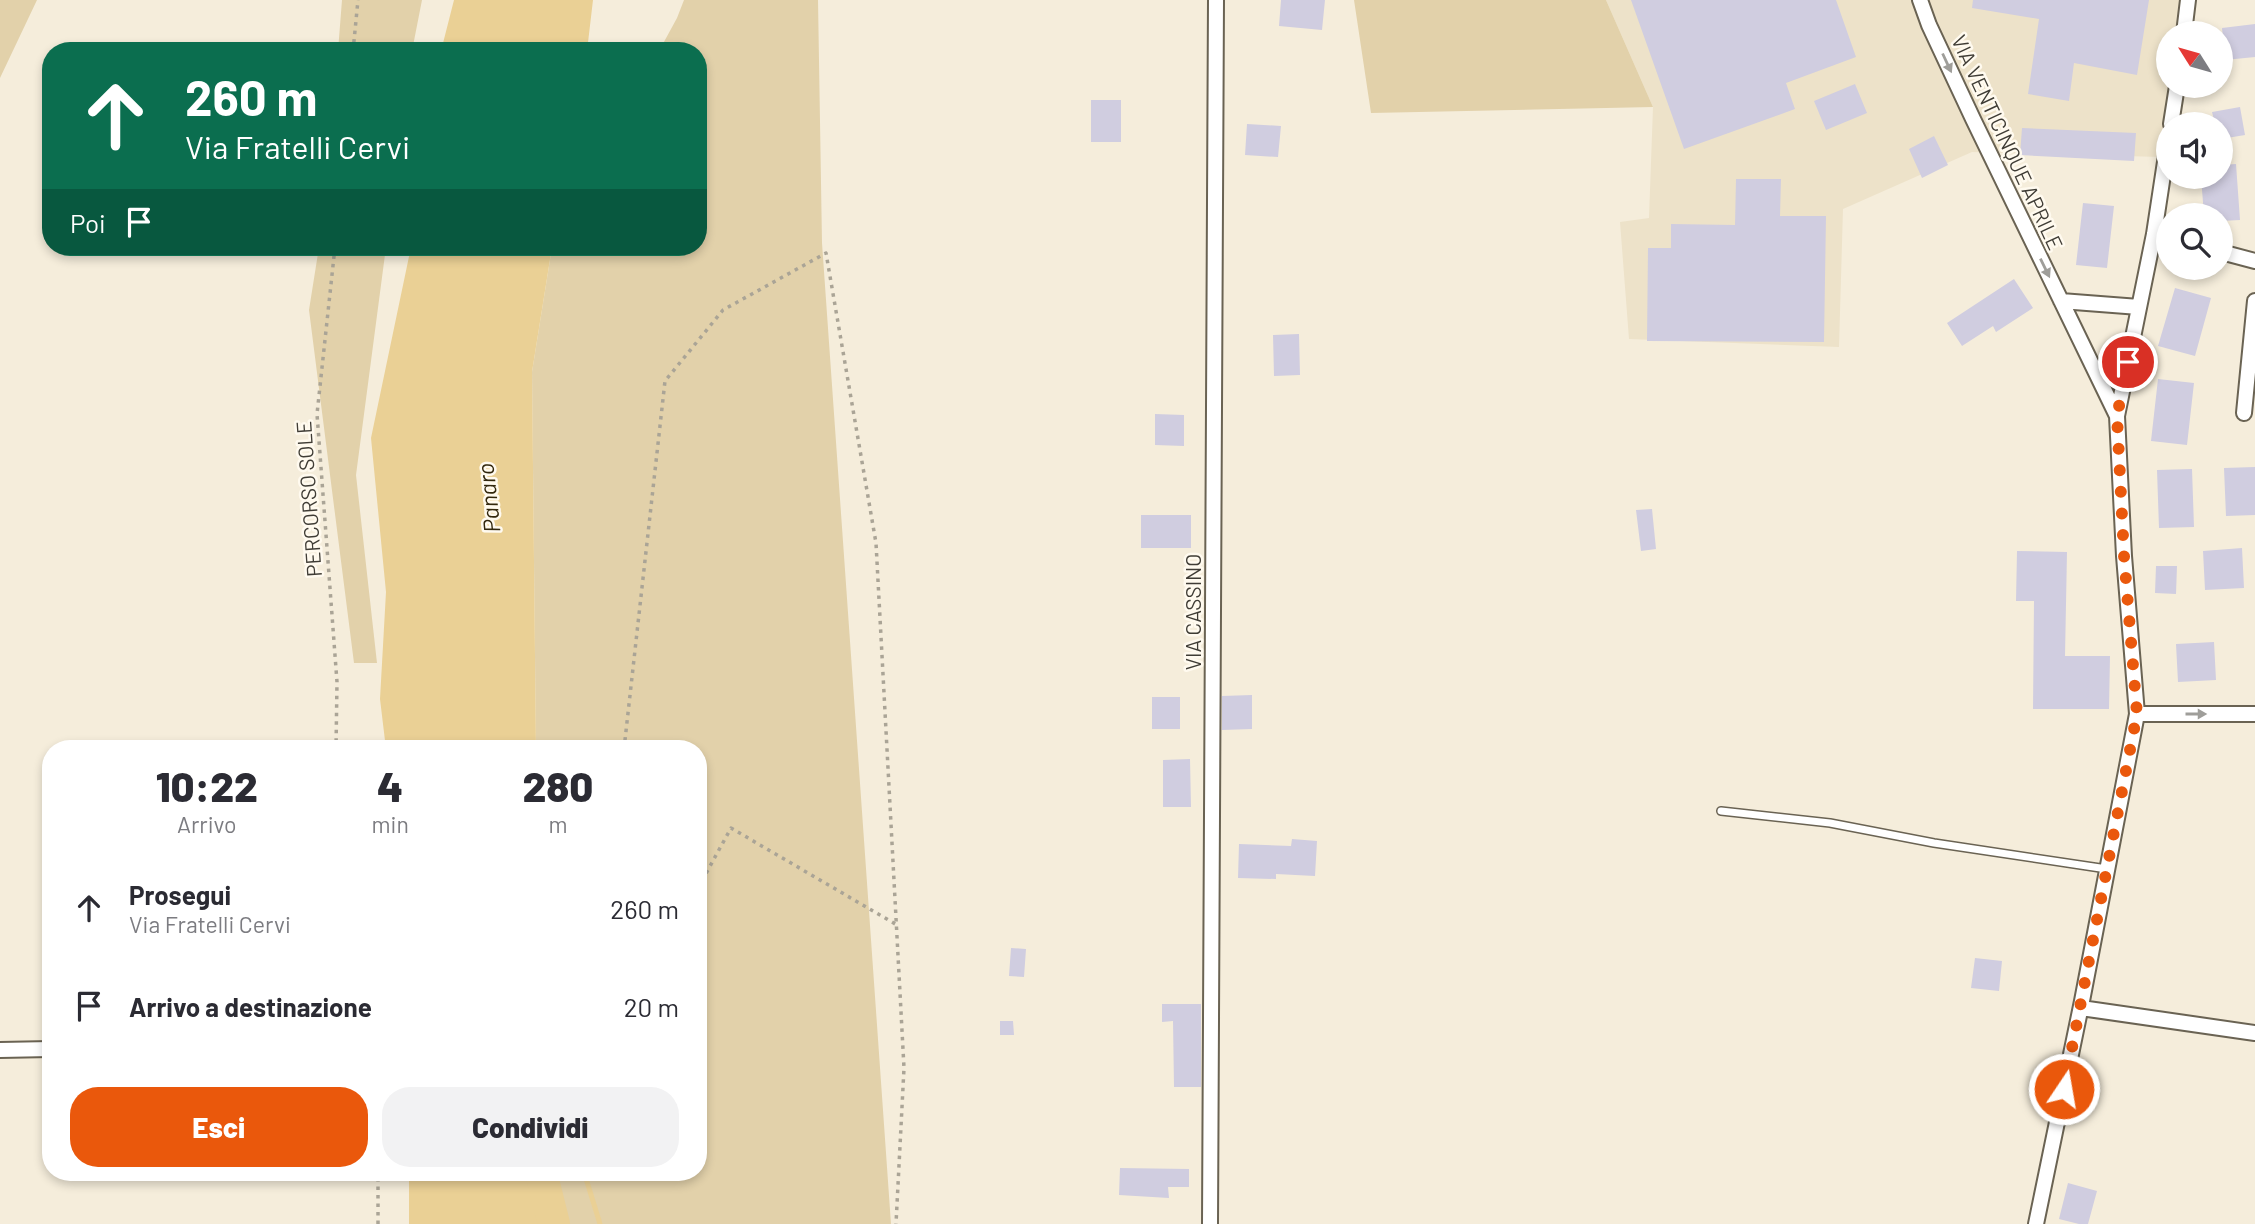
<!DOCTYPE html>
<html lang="it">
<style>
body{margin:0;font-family:Barlow,sans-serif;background:#f2f2f3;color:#2b2b33;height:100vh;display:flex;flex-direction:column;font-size:26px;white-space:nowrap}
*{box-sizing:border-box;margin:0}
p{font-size:23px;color:#7c7c81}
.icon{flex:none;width:38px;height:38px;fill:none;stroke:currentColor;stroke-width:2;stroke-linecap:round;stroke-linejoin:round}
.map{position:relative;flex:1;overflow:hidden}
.sheet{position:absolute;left:42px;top:740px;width:665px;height:441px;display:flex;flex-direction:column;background:#fff;border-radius:28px;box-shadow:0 4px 10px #0003}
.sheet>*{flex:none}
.banner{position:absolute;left:42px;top:42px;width:665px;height:214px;border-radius:28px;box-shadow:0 4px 10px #0003;background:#0b6e4f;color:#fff;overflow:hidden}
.needle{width:46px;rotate:307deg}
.buttons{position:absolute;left:2156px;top:21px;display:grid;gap:14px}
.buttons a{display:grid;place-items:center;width:77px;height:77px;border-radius:50%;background:#fff;box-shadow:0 4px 10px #0003;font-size:35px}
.pin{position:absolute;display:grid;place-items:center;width:60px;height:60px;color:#fff;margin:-30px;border:4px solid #fff;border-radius:50%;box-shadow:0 2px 7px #0007}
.me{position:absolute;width:77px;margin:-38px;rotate:12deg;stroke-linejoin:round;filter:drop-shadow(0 0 5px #0008)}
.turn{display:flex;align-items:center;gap:24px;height:147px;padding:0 28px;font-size:32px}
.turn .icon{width:91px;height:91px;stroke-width:2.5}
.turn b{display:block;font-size:49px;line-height:60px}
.then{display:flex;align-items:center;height:66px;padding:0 28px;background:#0003;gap:14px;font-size:26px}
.eta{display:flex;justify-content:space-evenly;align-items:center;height:119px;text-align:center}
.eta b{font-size:42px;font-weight:800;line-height:49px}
.button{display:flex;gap:14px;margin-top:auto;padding:14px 28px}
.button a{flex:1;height:80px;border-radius:28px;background:#ea580c;color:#fff;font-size:28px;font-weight:800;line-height:80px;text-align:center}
.button a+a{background:#f2f2f3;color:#2b2b33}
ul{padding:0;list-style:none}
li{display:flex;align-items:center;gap:21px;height:98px;padding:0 28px}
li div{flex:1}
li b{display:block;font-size:26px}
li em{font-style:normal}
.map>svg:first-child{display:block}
</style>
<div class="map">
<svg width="2255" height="1224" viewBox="0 0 2255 1224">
<rect width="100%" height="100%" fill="#f5eddb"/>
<!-- built -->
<path fill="#ede2c9" d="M 1606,0 L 2191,0 L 2185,33 L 2168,33 L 2168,86 L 2175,86 L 2161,157 L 1972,152 L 1843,209 L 1839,347 L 1629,339 L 1620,222 L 1649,218 L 1653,107 Z"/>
<!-- green -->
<path fill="#e2d1aa" d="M 0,0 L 37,0 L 0,78 Z
M 342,0 L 422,0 L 412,51 L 338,51 Z
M 684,0 L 818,0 L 822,243 L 891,1224 L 554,1224 L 541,1173 L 698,1172 L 698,749 L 536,749 L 532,372 L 552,247 L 698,247 L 698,51 L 659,51 L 677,18 Z
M 1354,0 L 1606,0 L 1653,107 L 1371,113 Z
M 319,247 L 386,247 L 356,475 L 377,663 L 354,663 L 309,310 Z"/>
<!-- water -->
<path fill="#ead095" d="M 454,0 L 593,0 L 587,51 L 441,51 Z
M 411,247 L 552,247 L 532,372 L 536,749 L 386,749 L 380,699 L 386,592 L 371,438 Z
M 409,1173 L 541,1173 L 554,1224 L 409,1224 Z"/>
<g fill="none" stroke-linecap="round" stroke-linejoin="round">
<!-- stream -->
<path stroke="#ead095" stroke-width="5" d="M 584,1172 L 600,1224"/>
<!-- river -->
<path stroke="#ead095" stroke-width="32" d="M 541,1172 L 554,1224"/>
</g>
<!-- building -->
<path fill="#d0cde0" d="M 1281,0 L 1325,0 L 1322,30 L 1279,26 Z
M 1631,0 L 1836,0 L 1856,57 L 1786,83 L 1795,109 L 1684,149 Z
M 1973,0 L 2149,0 L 2137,75 L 2074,63 L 2069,101 L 2028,94 L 2039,19 L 1972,8 Z
M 2255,24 L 2255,57 L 2225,60 L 2222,28 Z
M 1855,84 L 1867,113 L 1826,130 L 1814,101 Z
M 1091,100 L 1121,100 L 1121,142 L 1091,142 Z
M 2240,107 L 2245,135 L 2221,139 L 2221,124 L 2215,124 L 2212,112 Z
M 1247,124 L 1281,126 L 1278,157 L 1245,155 Z
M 2022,128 L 2136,133 L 2134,161 L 2020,155 Z
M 1934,136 L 1948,165 L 1922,178 L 1909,149 Z
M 2236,164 L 2240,220 L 2221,221 L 2221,215 L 2204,215 L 2201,177 L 2221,177 L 2221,165 Z
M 1736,179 L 1781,179 L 1780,216 L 1826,216 L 1824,342 L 1647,341 L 1648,248 L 1671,248 L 1671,224 L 1735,225 Z
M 2083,203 L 2114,206 L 2107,268 L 2076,265 Z
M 2014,279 L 2033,308 L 1996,332 L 1993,326 L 1962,346 L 1947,323 Z
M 2175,288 L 2211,298 L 2195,356 L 2158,346 Z
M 1299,334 L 1300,375 L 1274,376 L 1273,335 Z
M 2158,379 L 2194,383 L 2187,445 L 2151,441 Z
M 1155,414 L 1184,415 L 1184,446 L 1155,445 Z
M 2255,467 L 2255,515 L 2226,516 L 2224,468 Z
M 2192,469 L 2194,527 L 2159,528 L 2157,470 Z
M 1652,509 L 1656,549 L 1641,551 L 1636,510 Z
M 1141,515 L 1191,515 L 1191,548 L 1141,548 Z
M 2242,548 L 2244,588 L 2205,590 L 2203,551 Z
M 2017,551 L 2067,552 L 2065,656 L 2110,656 L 2109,709 L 2033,709 L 2034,601 L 2016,601 Z
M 2156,566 L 2177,566 L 2176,594 L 2155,593 Z
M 2214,642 L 2216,680 L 2178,682 L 2176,644 Z
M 1252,695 L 1252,729 L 1222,730 L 1222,696 Z
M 1152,697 L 1180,697 L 1180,729 L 1152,729 Z
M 1190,759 L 1191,807 L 1163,807 L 1163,760 Z
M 1292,839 L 1317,841 L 1315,876 L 1276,874 L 1276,879 L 1238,878 L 1239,844 L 1291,846 Z
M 1011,948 L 1026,949 L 1024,977 L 1009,976 Z
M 1975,958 L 2002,961 L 1999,991 L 1971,988 Z
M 1162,1004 L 1201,1004 L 1201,1087 L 1174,1087 L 1173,1021 L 1162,1022 Z
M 1000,1021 L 1013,1021 L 1014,1035 L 1000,1035 Z
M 1120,1168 L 1189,1169 L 1189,1187 L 1168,1187 L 1169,1198 L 1119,1195 Z
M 2068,1183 L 2097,1191 L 2088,1224 L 2079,1224 L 2059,1219 Z"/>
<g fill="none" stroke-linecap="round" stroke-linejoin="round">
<defs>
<path id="service" d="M 1721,811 L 1830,823 L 1934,843 L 2107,869"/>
<path id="minor" d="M 1920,0 L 1929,25 L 1973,119 L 2117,416 L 2124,556 L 2137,714 L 2082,1001 L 2036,1224
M 2184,33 L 2188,0
M 2171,124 L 2177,86
M 2154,234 L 2168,238
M 2221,252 L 2255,261
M 2061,301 L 2139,307
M 2244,413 L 2255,301
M 2117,416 L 2154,234 L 2168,142
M 2137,714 L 2255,714
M 2081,1008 L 2255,1033
M 0,1050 L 51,1049
M 1210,1224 L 1216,0"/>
</defs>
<!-- service casing -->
<use href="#service" stroke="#6a6353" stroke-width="10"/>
<!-- minor casing -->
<use href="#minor" stroke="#6a6353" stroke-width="18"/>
<!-- path -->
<path stroke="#aaa496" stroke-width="3.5" stroke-dasharray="3.5 5" stroke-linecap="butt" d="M 353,51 L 358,0
M 335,247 L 317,414 L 337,682 L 336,749
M 624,749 L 665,381 L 723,310 L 826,253 L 876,543 L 904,1068 L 896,1224
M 698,888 L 731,828 L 897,925
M 378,1224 L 378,1172"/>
<!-- service -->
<use href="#service" stroke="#fff" stroke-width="7"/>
<!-- minor -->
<use href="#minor" stroke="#fff" stroke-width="14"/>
</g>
<!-- one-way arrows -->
<defs><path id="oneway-solid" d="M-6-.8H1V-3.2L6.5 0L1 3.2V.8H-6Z" transform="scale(1.75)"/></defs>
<g fill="#9f9e9a">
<use href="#oneway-solid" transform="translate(1947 63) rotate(65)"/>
<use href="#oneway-solid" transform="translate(2045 268) rotate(64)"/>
<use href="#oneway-solid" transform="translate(2196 714)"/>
</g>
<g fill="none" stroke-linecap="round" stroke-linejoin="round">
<!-- route -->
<path stroke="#ea580c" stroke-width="12" stroke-dasharray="0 21.6" d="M 2064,1089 L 2137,714 L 2124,556 L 2117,416 L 2128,362"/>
</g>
<g text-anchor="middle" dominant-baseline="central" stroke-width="5" stroke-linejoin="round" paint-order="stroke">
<!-- street labels -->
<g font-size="21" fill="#3f3c35" stroke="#fffaef">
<text transform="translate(2008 142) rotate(65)">VIA VENTICINQUE APRILE</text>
<text transform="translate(308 499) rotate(-94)">PERCORSO SOLE</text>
<text transform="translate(1192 612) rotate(-90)">VIA CASSINO</text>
</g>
<!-- water labels -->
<g font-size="23" font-style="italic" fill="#32270d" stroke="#fffaef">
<text transform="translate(488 498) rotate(-96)">Panaro</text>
</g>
</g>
</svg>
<div class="buttons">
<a><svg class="needle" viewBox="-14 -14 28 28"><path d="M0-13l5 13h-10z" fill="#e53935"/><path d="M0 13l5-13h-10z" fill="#7c7c81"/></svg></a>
<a><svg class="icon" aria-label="sound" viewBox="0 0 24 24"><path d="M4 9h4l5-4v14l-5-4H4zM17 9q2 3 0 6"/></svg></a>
<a><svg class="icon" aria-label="search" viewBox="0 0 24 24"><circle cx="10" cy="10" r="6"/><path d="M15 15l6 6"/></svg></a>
</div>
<div class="pin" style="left:2128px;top:362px;background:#d93025"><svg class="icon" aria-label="arrive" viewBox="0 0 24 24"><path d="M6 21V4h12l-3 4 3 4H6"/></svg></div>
<svg class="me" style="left:2064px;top:1089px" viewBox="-20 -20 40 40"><circle r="17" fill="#ea580c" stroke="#fff" stroke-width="3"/><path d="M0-11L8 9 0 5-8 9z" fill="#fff"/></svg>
<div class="banner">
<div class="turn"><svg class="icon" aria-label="ahead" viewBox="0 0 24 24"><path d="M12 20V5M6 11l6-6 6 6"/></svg><div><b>260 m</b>Via Fratelli Cervi</div></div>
<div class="then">Poi<svg class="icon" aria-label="arrive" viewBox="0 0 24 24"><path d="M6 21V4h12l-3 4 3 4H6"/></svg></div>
</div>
<section class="sheet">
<div class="eta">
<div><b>10:22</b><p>Arrivo</p></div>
<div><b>4</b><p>min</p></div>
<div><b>280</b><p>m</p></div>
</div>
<ul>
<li><svg class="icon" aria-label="ahead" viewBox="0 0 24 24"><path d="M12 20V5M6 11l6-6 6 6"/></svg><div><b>Prosegui</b><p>Via Fratelli Cervi</p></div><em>260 m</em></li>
<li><svg class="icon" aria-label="arrive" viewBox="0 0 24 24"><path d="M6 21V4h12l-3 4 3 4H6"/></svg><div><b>Arrivo a destinazione</b></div><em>20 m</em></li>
</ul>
<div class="button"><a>Esci</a><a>Condividi</a></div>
</section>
</div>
